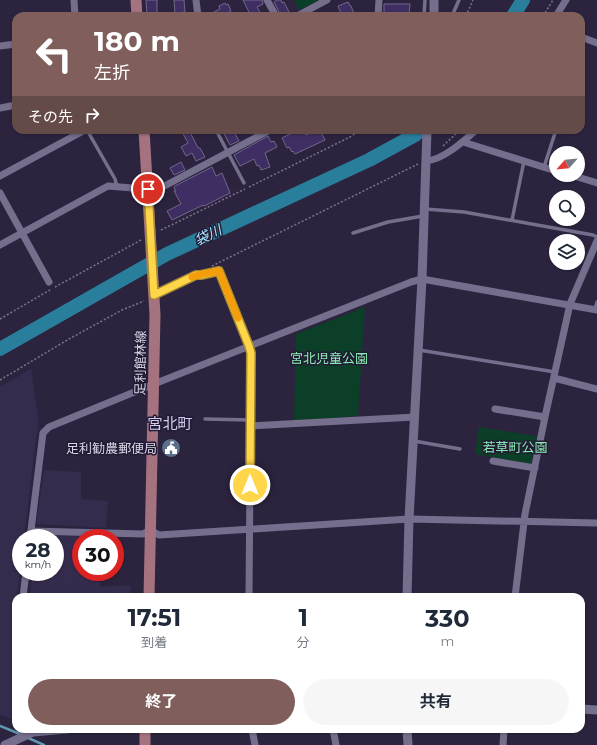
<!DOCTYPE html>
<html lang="ja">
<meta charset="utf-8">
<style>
body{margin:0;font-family:Montserrat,"Noto Sans JP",sans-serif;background:#f6f6f7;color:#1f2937;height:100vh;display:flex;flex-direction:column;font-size:15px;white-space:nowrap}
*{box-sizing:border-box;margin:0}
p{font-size:13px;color:#747a83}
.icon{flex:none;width:22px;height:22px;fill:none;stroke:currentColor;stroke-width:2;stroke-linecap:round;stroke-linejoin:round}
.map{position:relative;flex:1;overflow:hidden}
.details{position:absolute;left:12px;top:593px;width:573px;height:140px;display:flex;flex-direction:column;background:#fff;border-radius:12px;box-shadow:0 1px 3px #0004}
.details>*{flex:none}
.guide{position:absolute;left:12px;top:12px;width:573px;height:122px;border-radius:12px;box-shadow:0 1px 3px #0004;background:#7f5e5b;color:#fff;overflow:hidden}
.needle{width:26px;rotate:243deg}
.fabs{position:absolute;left:549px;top:146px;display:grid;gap:8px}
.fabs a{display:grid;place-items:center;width:36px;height:36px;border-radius:50%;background:#fff;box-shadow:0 1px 3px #0004;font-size:20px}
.speed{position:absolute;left:12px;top:529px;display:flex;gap:8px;font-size:20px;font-weight:700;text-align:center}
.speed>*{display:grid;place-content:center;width:52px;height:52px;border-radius:50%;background:#fff;box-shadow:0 1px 3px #0004;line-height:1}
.speed small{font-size:10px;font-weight:400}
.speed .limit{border:6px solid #d22;background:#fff;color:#111}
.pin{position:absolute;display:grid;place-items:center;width:34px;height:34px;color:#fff;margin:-17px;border:2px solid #fff;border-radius:50%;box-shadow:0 1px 4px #0007}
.me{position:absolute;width:44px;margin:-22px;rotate:0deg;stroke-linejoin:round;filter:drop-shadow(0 0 3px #0008)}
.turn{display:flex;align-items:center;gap:14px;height:84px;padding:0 16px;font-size:18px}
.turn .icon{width:52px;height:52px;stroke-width:2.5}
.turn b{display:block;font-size:28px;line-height:34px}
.then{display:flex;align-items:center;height:38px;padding:0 16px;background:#0003;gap:8px;font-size:15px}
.eta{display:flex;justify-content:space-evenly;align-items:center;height:68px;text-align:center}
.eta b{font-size:24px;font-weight:700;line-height:28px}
.cta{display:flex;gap:8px;margin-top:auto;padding:8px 16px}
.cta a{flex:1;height:46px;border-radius:24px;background:#7f5e5b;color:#fff;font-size:16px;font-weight:700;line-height:46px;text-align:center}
.cta a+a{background:#f6f6f7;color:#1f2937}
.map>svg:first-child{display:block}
</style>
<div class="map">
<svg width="597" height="745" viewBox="0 0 597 745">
<rect width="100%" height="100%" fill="#2c243f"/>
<!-- built -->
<path fill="#352b4d" d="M 31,369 L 39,423 L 36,439 L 24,538 L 21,538 L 21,563 L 13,632 L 16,662 L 16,721 L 0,715 L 0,387 Z
M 44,470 L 81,472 L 81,499 L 108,501 L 106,528 L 36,524 Z
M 36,535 L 101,537 L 101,538 L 81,538 L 81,572 L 100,572 L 100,587 L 131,585 L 130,597 L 30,597 L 32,572 L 55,572 L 55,538 L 35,538 Z"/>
<!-- green -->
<path fill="#0c3f27" d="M 294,0 L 319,0 L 299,10 Z
M 365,307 L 358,416 L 294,421 L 296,334 Z
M 479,427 L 537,436 L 531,464 L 475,454 Z"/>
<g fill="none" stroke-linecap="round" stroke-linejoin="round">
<!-- stream -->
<path stroke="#5e98b2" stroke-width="2.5" d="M 0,726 L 20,734
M 26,737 L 44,745"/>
<!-- river -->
<path stroke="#297e9c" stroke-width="14" d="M 513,16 L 523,0
M 0,349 L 167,254 L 369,160 L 415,135 L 421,130"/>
</g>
<!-- building -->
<path fill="#3f2e63" stroke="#706887" d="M 146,0 L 157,0 L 157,14 L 147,14 Z
M 174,0 L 184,0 L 185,12 L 175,13 Z
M 243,0 L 262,0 L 263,4 L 257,7 L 262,16 L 251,16 Z
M 277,0 L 281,0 L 282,3 L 284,2 L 289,12 L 281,16 L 274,2 Z
M 348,2 L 350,6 L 351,6 L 355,16 L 342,16 L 338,6 Z
M 225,3 L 226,5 L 228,4 L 231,11 L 229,12 L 232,16 L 206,16 L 220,9 L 219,6 Z
M 384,4 L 410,4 L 409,15 L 408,16 L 399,16 L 399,13 L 384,13 Z
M 181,130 L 189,130 L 198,148 L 200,148 L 205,157 L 196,161 L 192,153 L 186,156 L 181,147 L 188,143 Z
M 222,130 L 233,130 L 239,141 L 230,145 Z
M 298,130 L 304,130 L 306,135 L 316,130 L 320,130 L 325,140 L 295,154 L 293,151 L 292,152 L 289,147 L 287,148 L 282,138 Z
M 268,136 L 271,142 L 274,141 L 277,147 L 265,153 L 270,167 L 261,170 L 259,165 L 257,166 L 254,159 L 240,166 L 234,155 Z
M 181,162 L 185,170 L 174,175 L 170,168 Z
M 212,167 L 216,176 L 222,173 L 230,193 L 204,206 L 203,205 L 172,220 L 167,211 L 181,204 L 174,191 L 176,191 L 174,188 L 175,186 Z
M 163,443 L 179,443 L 179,453 L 163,452 Z"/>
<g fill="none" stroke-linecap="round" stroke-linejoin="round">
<!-- path -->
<path stroke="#7b758c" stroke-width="1.5" stroke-dasharray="2 2" stroke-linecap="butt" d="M 466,16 L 473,0
M 543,16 L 553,0
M 443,146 L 460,130
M 249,187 L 350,137 L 361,130
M 161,230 L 245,189
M 212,266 L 418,164
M 55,287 L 141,240
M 0,319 L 50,290
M 0,380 L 69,339 L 122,310 L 144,301"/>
<!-- service -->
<path stroke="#756e8d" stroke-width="3.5" d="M 424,16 L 425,0
M 452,16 L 459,0
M 87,130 L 115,179 L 117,187
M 216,130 L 244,183
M 544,167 L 556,130
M 425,209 L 464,212 L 593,235 L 597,237
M 512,220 L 524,161
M 353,233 L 388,222 L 423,216
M 155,295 L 196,275 L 201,275 L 219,271 L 249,346
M 595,309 L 597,302
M 419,350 L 555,372
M 205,419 L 251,420
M 414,441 L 460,449"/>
<!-- minor -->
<path stroke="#756e8d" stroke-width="7" d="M 74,0 L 75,16
M 196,0 L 198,16
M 267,0 L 276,16
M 297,16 L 327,0
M 378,16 L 379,0
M 556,16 L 566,0
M 581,37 L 597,43
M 0,46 L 16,44
M 0,108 L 16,105
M 463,142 L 556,171
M 426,161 C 443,160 464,141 476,130
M 571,175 L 597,183
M 0,176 L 85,130
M 0,193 L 49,282
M 0,245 L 108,186 L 157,190 L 270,130
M 249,346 L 251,353 L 249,597
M 554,378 L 597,389
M 495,409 L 545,417
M 251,426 L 415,417
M 493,461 L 535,468
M 31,531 L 143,534 L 150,530 L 159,535 L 409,519 L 597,523
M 30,538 L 43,433 L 49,427 L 154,384 L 411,282 L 422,279 L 597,310
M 23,597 L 26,572
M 515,597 L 525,514 L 545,417 L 570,304 L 597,241
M 252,729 L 255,745
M 333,729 L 336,745
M 503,745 L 504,729"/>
<!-- tertiary -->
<path stroke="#756e8d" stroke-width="9" d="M 434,16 L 434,0
M 407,597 L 409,519 L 422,279 L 427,130
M 581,709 L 597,710
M 407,729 L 408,745
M 5,745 L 33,732 L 67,729"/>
<!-- primary -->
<path stroke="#a5737f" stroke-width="11" d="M 136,0 L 137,16
M 144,130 L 155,315 L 149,597
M 145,745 L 145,729"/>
</g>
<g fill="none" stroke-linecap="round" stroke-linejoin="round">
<defs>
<path id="route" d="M 148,189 L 154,295 L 196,275 L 201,275 L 219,271 L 249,346 L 251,353 L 250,485"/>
</defs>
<!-- route casing -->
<use href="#route" stroke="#a68a30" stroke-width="10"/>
<!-- route -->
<use href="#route" stroke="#ffd54a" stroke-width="7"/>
<!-- slow -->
<path stroke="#f59e0b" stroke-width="7" d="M 192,277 C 199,274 211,273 219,271 L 238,318"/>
</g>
<!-- icons -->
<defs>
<symbol id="civic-disc" viewBox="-11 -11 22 22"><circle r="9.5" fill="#5c6f8a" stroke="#221b34"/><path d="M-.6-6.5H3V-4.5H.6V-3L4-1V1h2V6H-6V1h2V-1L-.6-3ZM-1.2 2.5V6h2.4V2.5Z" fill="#fff"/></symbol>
</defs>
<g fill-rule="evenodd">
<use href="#civic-disc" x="160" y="437" width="22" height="22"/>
</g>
<g text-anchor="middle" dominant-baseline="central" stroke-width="3" stroke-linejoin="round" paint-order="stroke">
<!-- park labels -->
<g font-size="13" fill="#89eab3" stroke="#221b34">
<text x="329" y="358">宮北児童公園</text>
<text x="515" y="447">若草町公園</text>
</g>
<!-- street labels -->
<g font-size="13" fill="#d9d5e7" stroke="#221b34">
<text transform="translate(140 363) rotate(-89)">足利館林線</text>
</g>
<!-- poi labels -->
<g font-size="13" fill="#d9d5e7" stroke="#221b34" text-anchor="end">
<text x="157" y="448">足利勧農郵便局</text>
</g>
<!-- water labels -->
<g font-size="14" font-style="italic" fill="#a6e5ff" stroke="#221b34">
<text transform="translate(208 235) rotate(-25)">袋川</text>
</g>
<!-- quarter labels -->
<g font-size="15" fill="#d5ccef" stroke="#221b34">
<text x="170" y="423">宮北町</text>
</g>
</g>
</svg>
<div class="fabs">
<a><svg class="needle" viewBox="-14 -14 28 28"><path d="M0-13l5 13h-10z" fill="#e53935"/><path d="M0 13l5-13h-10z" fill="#747a83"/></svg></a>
<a><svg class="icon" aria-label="search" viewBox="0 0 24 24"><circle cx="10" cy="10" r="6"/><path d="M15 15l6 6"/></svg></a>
<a><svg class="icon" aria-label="layers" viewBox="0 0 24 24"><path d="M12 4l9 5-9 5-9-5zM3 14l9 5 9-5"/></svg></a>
</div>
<div class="speed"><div>28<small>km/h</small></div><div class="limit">30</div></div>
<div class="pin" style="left:148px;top:189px;background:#d93025"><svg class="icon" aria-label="arrive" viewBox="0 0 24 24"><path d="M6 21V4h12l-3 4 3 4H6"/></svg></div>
<svg class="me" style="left:250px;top:485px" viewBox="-20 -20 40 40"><circle r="17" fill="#ffd54a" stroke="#fff" stroke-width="3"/><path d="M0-11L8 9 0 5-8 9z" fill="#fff"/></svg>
<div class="guide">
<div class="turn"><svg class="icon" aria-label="left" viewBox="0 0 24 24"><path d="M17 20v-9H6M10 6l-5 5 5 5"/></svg><div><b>180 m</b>左折</div></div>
<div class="then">その先<svg class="icon" aria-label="right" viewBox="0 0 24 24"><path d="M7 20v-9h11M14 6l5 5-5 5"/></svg></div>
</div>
<section class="details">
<div class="eta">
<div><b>17:51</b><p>到着</p></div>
<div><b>1</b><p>分</p></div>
<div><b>330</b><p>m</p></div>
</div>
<div class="cta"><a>終了</a><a>共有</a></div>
</section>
</div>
